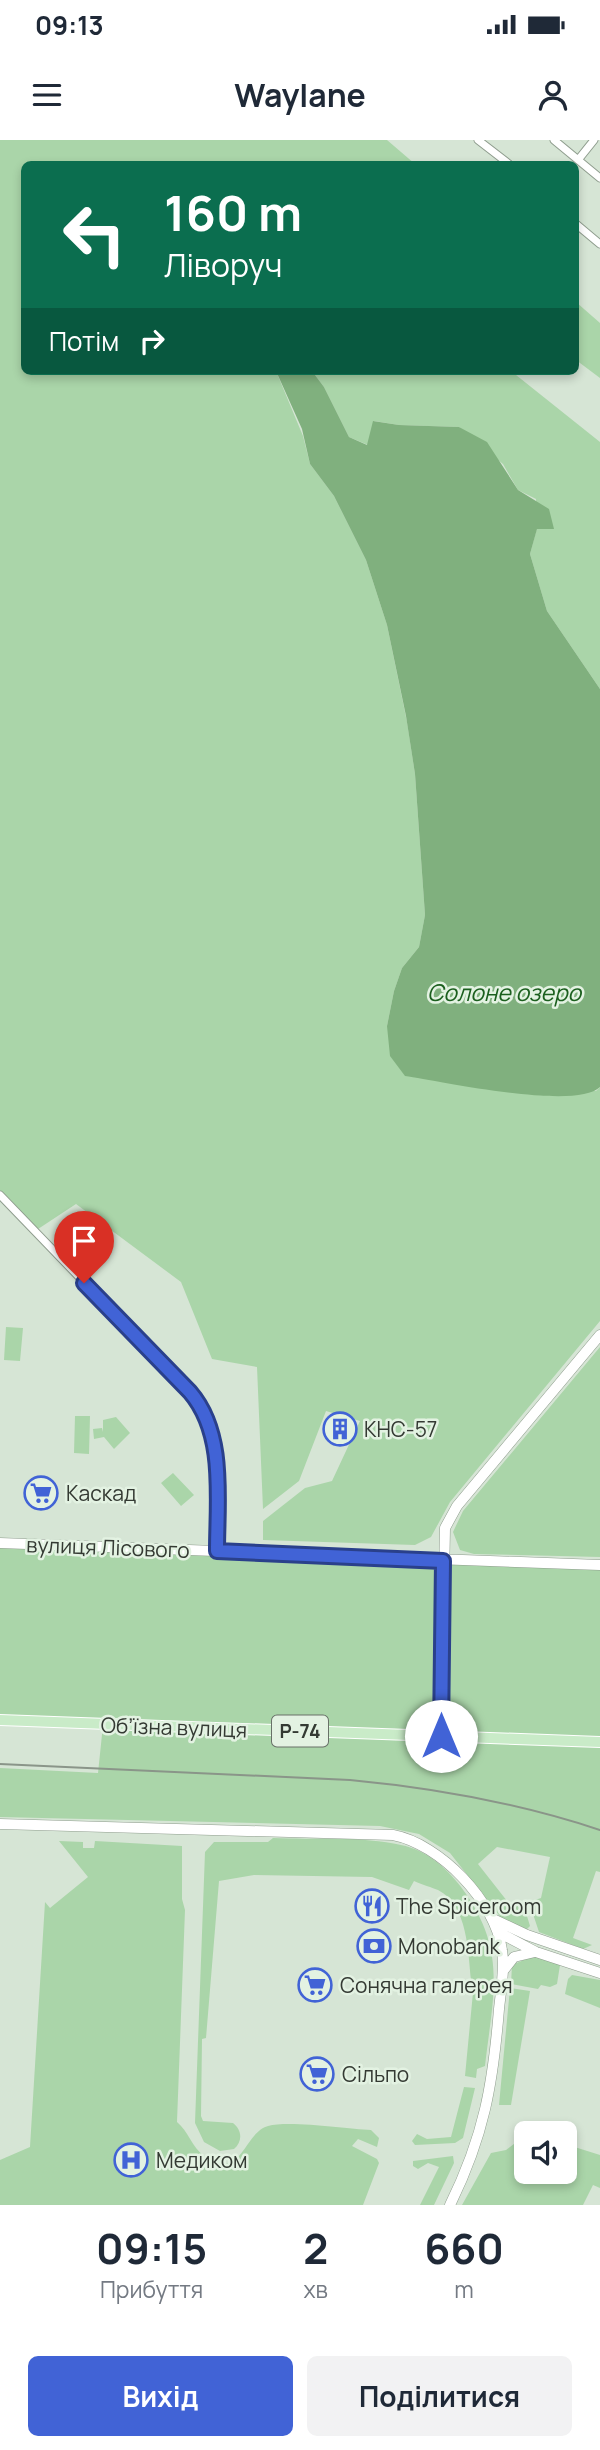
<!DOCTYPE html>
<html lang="uk">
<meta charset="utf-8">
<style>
body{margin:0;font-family:Manrope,sans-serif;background:#f2f2f3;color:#1f2937;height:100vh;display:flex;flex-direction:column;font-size:26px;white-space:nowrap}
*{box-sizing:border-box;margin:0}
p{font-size:23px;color:#747a83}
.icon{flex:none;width:38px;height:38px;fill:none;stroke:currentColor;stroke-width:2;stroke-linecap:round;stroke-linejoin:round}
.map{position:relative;height:2065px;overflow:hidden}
.panel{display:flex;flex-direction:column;background:#fff;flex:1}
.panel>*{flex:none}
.top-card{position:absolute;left:21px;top:21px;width:558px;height:214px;border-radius:10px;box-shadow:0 4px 10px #0003;background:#0b6e4f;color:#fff;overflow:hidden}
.controls{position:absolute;left:514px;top:1981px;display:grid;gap:14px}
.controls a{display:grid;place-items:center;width:63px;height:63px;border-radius:10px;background:#fff;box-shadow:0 4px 10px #0003;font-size:35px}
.pin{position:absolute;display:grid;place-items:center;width:60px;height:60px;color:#fff;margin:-72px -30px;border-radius:50% 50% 50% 0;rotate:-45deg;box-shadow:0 0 7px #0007}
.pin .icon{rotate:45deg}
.me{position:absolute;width:77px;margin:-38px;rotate:0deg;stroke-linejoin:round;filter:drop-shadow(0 0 5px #0008)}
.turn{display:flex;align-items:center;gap:24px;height:147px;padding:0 28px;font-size:32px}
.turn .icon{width:91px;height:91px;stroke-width:2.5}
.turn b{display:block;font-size:49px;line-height:60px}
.then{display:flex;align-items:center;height:66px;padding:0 28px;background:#0003;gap:14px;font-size:26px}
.eta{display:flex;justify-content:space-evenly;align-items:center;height:119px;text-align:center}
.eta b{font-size:42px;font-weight:700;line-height:49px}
.primary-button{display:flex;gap:14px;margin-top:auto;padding:14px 28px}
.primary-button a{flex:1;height:80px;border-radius:10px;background:#4163d6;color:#fff;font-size:28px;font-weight:700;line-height:80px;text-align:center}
.primary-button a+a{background:#f2f2f3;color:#1f2937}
.status{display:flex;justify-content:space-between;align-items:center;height:49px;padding:0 35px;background:#fff;direction:ltr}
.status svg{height:19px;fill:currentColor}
header{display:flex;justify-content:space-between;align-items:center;height:91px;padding:0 28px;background:#fff;font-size:32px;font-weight:700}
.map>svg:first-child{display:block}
</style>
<div class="status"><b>09:13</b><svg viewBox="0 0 49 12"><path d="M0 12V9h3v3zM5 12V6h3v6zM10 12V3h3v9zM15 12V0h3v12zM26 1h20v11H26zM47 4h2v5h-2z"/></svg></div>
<header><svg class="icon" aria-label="menu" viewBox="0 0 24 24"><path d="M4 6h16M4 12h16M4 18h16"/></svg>Waylane<svg class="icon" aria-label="person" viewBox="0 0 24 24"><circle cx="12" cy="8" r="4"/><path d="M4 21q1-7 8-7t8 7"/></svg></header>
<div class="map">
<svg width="600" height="2065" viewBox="0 0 600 2065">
<rect width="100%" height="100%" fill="#d6e5d5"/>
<!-- green -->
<path fill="#aad5a9" d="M 0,0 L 387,0 L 415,24 L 24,24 L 24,231 L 276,231 L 303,296 L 310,324 L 334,356 L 366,420 L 387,485 L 407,582 L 415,634 L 425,775 L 419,807 L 402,828 L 394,851 L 387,886 L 596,951 L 600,947 L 600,1181 L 450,1362 L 431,1397 L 415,1405 L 263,1400 L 263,1381 L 305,1348 L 332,1341 L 360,1281 L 326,1271 L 299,1341 L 263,1369 L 257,1227 L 212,1219 L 181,1142 L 76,1064 L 35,1091 L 0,1055 Z
M 576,162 L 600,183 L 600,238 L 576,220 Z
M 312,231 L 511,231 L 600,302 L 600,549 L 547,471 L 530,414 L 537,388 L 536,359 L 518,350 L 503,324 L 459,287 L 399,285 L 374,281 L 368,305 L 349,297 L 324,247 Z
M 6,1187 L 23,1188 L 20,1221 L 4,1220 Z
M 600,1207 L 600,1417 L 474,1414 L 460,1410 L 453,1392 L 463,1371 Z
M 75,1276 L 90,1276 L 89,1314 L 74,1313 Z
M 116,1277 L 130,1293 L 114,1309 L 104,1297 L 94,1299 L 93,1289 L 102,1288 L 103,1292 L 103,1280 Z
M 173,1333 L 194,1355 L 181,1366 L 161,1343 Z
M 0,1403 L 600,1425 L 600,1732 L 596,1731 L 573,1798 L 592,1805 L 583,1809 L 539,1792 L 529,1762 L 541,1758 L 550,1717 L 497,1707 L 478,1724 L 511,1766 L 523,1763 L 530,1786 L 526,1790 L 502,1779 L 450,1713 L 419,1694 L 380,1686 L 0,1677 L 0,1628 L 98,1633 L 103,1585 L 0,1580 Z
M 273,1698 C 313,1700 363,1696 401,1705 C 426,1710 446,1727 461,1747 C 508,1810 493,1854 485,1926 L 477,1929 L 476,1938 L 465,1936 L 474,1842 L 471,1840 C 468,1813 468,1765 438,1750 C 433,1748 421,1744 414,1741 L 409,1750 L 372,1737 L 254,1735 L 219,1741 L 206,1898 L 202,1899 L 201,1976 L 203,1981 L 233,1983 C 242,1990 243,2001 234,2009 L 220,2011 L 204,2002 L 195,1983 L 205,1712 L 214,1702 L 268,1702 Z
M 59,1701 L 83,1702 L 83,1708 L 94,1708 L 95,1701 L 182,1706 L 182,1759 L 185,1770 L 177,1982 C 188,1991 192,2007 204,2016 C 241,2044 244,1992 268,1986 C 289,1980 347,1989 371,1990 L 379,1998 L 377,2007 L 358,1999 L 352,2006 L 377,2019 L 379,2023 L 363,2065 L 0,2065 L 0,2020 L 30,2007 L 45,1762 L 50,1768 L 88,1737 Z
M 535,1815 L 560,1825 L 557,1844 L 550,1847 L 541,1845 L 538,1849 L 511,1844 L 512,1825 Z
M 572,1835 L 600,1840 L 600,1868 L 565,1854 L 568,1839 Z
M 510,1848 L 530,1851 L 511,1965 L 499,1965 Z
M 464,1947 L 475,1948 L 463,1998 L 455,2003 L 415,2005 L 412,2001 L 417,1994 L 427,1999 L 451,1997 Z
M 527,1994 L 527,2032 L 565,2032 L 565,2004 L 600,2015 L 600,2048 L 593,2045 L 583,2065 L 462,2065 L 491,2013 L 506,2010 Z
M 453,2016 L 454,2023 L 434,2065 L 420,2065 L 439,2027 L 428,2023 L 418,2029 L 413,2026 L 413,2021 Z"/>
<!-- water -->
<path fill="#80b07e" d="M 276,231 L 312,231 L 324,247 L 349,297 L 367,305 L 373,281 L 399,285 L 459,287 L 487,302 L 518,350 L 549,369 L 554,389 L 537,389 L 530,414 L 547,471 L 600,549 L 600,947 C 576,971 440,941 405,936 L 390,916 L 387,886 L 394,851 L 402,828 L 419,807 L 425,775 L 415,634 L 406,576 L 387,485 L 366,420 L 334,356 L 310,324 L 302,289 Z"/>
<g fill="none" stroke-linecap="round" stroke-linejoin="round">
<defs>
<path id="street" d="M 478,0 L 509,24
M 554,0 L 600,38
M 578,20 L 594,0
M 576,84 L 600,104
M 0,1055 L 190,1252 C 226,1294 217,1359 217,1411"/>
<path id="secondary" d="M 0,1403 L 600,1425
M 441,1596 L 445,1388 L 457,1366 L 600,1195
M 0,1684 L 393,1695 C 440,1704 495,1761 502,1810 C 505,1828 501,1850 499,1869 C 493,1944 484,1996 450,2065
M 493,1779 L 527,1795 L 600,1820
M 498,1792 L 536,1812 L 600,1833
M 503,1831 L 514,1817 L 535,1812"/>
<path id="primary" d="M 0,1580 L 600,1602"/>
</defs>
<!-- street casing -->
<use href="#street" stroke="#8f9d8e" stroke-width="9"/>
<!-- secondary casing -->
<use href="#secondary" stroke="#8f9d8e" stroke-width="11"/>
<!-- primary casing -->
<use href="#primary" stroke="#fff" stroke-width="12"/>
<!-- street -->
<use href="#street" stroke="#fff" stroke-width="7"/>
<!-- secondary -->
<use href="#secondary" stroke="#fff" stroke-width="10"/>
<!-- primary -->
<use href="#primary" stroke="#c9ebc8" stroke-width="10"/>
<!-- tram -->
<path stroke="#8a9589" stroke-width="2" d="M 0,1624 L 350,1640 C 435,1648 519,1663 600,1690"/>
</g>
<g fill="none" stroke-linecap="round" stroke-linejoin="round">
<defs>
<path id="route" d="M 84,1143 L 190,1252 C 226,1294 217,1359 217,1411 L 443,1421 L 441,1596"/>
</defs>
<!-- route casing -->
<use href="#route" stroke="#2a408b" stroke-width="18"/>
<!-- route -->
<use href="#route" stroke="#4163d6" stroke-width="12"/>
</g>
<!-- icons -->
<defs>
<symbol id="building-ring" viewBox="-11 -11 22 22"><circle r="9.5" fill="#e3f2e2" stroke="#4163d6" stroke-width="1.5"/><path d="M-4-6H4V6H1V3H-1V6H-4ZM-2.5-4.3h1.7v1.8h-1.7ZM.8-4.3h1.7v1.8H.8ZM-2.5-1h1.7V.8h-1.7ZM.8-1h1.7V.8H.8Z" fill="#4163d6"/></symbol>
<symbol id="supermarket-ring" viewBox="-11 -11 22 22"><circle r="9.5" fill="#e3f2e2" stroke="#4163d6" stroke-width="1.5"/><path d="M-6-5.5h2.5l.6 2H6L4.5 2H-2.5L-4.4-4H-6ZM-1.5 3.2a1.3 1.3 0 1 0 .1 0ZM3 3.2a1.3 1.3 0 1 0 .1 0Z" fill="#4163d6"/></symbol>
<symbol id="restaurant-ring" viewBox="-11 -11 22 22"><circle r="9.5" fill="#e3f2e2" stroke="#4163d6" stroke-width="1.5"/><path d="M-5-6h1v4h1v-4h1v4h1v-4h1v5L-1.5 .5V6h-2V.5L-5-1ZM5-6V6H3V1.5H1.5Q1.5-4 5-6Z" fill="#4163d6"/></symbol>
<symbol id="bank-ring" viewBox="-11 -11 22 22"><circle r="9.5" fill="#e3f2e2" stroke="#4163d6" stroke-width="1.5"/><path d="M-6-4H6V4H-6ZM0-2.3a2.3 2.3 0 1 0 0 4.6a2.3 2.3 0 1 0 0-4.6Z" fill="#4163d6"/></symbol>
<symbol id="hospital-ring" viewBox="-11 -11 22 22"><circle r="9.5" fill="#e3f2e2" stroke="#4163d6" stroke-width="1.5"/><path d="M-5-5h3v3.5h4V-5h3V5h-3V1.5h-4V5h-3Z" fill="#4163d6"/></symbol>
</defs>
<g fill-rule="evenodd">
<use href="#building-ring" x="321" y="1270" width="38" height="38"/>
<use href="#supermarket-ring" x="22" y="1334" width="38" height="38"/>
<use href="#restaurant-ring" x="353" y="1747" width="38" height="38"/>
<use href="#bank-ring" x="355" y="1787" width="38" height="38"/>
<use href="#supermarket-ring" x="296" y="1826" width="38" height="38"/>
<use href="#supermarket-ring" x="298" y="1915" width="38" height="38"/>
<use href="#hospital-ring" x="112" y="2001" width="38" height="38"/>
</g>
<g text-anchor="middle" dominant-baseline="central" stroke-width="5" stroke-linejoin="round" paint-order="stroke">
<!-- shield labels -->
<rect fill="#e3f2e2" stroke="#687168" stroke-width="2" x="272" y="1575.5" width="56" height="31" rx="5"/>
<g font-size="19" font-weight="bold" fill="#343a33">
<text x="300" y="1591">Р-74</text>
</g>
<!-- poi labels -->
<g font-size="21" fill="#343a33" stroke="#e3f2e2" text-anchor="start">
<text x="364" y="1289">КНС-57</text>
<text x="66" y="1353">Каскад</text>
<text x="396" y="1766">The Spiceroom</text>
<text x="398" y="1806">Monobank</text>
<text x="340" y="1845">Сонячна галерея</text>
<text x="342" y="1934">Сільпо</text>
<text x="156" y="2020">Медиком</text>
</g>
<!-- street labels -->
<g font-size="21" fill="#343a33" stroke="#e3f2e2">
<text transform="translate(108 1407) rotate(2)">вулиця Лісового</text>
<text transform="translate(174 1587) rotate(2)">Обʼїзна вулиця</text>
</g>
<!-- water labels -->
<g font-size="23" font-style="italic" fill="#1b5f1e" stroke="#e3f2e2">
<text x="504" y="852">Солоне озеро</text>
</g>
</g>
</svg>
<div class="controls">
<a><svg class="icon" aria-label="sound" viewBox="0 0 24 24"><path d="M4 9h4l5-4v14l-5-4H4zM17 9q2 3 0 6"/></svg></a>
</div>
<div class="pin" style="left:84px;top:1143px;background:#d93025"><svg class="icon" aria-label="arrive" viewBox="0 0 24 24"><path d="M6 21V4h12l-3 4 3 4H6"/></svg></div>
<svg class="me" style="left:441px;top:1596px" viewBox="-20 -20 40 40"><circle r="19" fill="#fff"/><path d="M0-13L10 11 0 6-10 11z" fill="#4163d6"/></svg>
<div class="top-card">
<div class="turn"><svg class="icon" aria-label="left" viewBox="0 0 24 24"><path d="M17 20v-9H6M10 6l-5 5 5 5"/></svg><div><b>160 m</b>Ліворуч</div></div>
<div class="then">Потім<svg class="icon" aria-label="right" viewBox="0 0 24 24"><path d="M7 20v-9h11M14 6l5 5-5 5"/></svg></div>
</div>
</div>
<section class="panel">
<div class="eta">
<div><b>09:15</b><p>Прибуття</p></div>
<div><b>2</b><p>хв</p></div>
<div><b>660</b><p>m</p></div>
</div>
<div class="primary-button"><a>Вихід</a><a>Поділитися</a></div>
</section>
